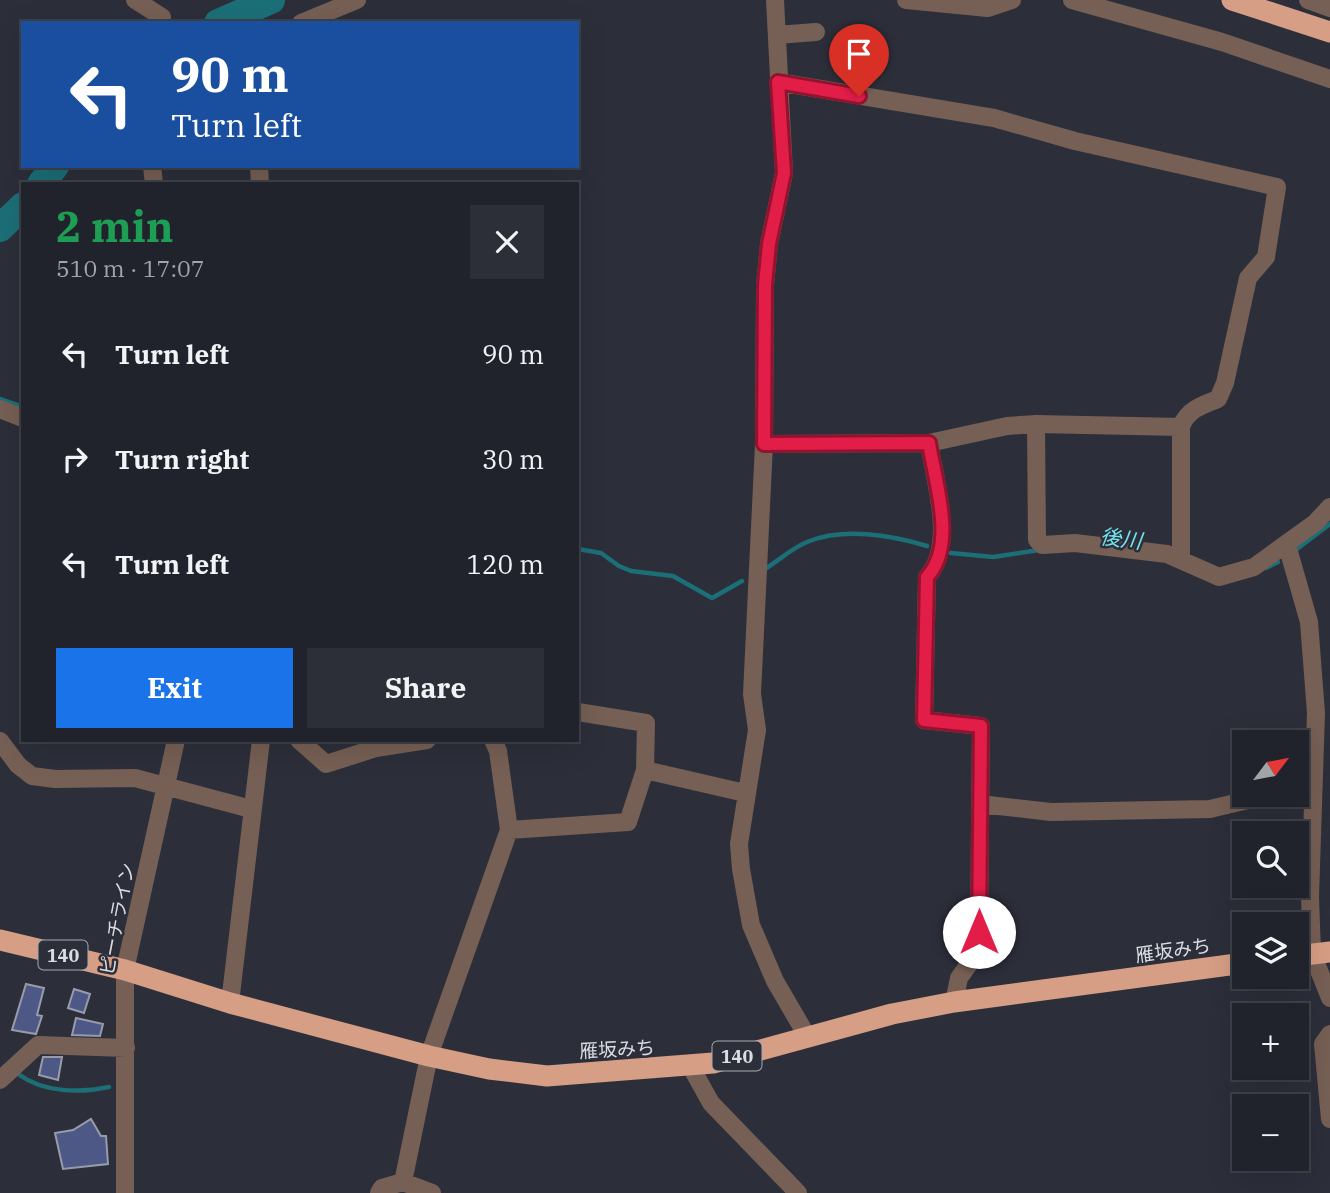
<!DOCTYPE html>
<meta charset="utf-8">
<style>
body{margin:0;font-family:"IBM Plex Serif","Noto Sans JP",serif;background:#2d2f38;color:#f1f3f6;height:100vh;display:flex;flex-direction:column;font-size:26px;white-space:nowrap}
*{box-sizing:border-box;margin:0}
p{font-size:23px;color:#a2a4a9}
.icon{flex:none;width:38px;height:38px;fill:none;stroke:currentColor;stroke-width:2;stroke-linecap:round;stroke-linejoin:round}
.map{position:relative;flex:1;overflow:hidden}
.drawer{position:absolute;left:21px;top:182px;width:558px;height:560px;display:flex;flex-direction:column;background:#21232c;border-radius:0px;box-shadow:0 7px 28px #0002,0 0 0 2px #3e4048}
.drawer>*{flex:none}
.top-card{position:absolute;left:21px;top:21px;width:558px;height:147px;border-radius:0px;box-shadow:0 7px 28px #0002,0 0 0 2px #3e4048;background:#1a4fa0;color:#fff;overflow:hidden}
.needle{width:46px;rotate:58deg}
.buttons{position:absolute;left:1232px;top:730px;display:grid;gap:14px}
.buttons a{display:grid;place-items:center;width:77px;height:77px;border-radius:0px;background:#21232c;box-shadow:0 7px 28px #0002,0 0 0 2px #3e4048;font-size:35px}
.pin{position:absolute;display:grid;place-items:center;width:60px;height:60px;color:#fff;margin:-72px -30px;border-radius:50% 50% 50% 0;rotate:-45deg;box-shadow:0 0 7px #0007}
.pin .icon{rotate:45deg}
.me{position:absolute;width:77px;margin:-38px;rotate:0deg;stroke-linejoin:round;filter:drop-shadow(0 0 5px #0008)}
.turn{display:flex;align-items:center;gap:24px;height:147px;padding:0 35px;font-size:32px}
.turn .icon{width:91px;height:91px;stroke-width:2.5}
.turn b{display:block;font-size:49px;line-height:60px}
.round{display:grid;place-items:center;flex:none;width:74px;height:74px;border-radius:0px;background:#2d2f38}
.head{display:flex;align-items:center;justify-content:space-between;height:119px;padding:0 35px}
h1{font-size:42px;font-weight:800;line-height:52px;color:#1e9e55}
.cta{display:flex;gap:14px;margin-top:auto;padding:14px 35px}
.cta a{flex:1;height:80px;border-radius:0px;background:#1a73e8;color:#fff;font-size:28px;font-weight:800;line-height:80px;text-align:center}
.cta a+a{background:#2d2f38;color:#f1f3f6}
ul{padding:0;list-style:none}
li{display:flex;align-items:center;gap:21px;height:105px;padding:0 35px}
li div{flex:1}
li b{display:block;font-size:26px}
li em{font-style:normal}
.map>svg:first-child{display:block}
</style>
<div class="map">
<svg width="1330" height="1193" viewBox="0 0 1330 1193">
<rect width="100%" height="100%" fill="#2c2f3a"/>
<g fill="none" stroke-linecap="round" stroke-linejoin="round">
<!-- stream -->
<path stroke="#1c6f77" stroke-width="4.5" d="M 0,399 L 23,407
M 578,549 L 601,553 L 619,566 L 631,571 L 673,576 L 712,598 L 742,581
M 1297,549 L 1330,524
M 951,553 L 993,557 L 1039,550
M 1266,568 L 1278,562
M 765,569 C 778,561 792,548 807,542 C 843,527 891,535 927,546
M 18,1074 C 44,1093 80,1093 109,1087"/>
<!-- river -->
<path stroke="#1c6f77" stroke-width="28" d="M 218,23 L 271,0
M 41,184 L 55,166
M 0,228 L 23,206"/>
</g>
<!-- building -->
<path fill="#4e5887" stroke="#989caa" stroke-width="2" d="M 26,984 L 44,988 L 37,1015 L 42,1016 L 36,1034 L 12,1030 Z
M 74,989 L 90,994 L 84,1013 L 68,1008 Z
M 76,1018 L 103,1024 L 100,1036 L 72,1035 Z
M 43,1057 L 62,1057 L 58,1080 L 39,1075 Z
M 91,1119 L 101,1136 L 106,1136 L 108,1164 L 63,1169 L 55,1133 L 73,1130 Z"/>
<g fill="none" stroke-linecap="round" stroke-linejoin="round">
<!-- minor -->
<path stroke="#765f54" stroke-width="18" d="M 135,0 L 162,17
M 775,0 L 784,173 L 769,244 L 765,285 L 764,444 L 752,694 L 757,730 L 739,844 L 741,869 L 751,925 L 775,981 L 807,1036
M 906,0 L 988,8 L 1012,0
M 1072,0 L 1222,42 L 1330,79
M 1308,0 L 1330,8
M 301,23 L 357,0
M 777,35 L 816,32
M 778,82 L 994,118 L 1075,141 L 1277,187 L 1266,257 L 1248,278 L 1225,383 L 1218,399 C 1202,405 1187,410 1181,427
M 152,166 L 154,184
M 259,166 L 260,184
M 0,409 L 23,418
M 1036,424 L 1181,427 L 1181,559
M 929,443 C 935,482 956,546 927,577 L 924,720 L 981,726 L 979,932 L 972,960 L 959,978 L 954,1002
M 764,444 L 929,443 L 1007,426 L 1036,424 L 1037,540 L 1042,545 L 1075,543 L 1167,554 L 1219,577 L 1254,567 L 1315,523 L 1330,507
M 1287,545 L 1309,622 L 1316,713 L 1310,897 L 1312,953 L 1330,998
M 578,712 L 646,723 L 645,770
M 299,740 L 326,764 L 376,748 L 427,740
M 493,740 L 498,751 L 509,830
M 0,741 L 18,765 L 32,776 L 55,779 L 135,778 L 251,809
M 980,804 L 1051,812 L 1210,809 L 1273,794
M 230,1003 L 261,740
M 1330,1034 L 1323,1044 L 1330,1119
M 691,1067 L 711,1103 L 798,1193
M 0,1080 L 38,1045 L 126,1048
M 403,1182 L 429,1056 L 509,830 L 628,822 L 645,770 L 745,793
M 125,1193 L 125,970 L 176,740
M 379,1193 L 382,1188 L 403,1182 L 432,1193"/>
<!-- highway -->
<path stroke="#d69e84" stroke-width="21" d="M 1232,0 L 1330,32
M 0,940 L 125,970 L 230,1003 L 429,1056 L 489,1069 L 547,1076 L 713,1063 L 892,1014 L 954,1002 L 1244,963
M 1297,956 L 1330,952"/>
</g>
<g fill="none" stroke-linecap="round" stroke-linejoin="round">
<defs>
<path id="route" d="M 859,96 L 778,82 L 784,173 L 769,244 L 765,285 L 764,444 L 929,443 C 935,482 957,545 927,577 L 924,720 L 981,726 L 979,932"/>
</defs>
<!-- route casing -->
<use href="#route" stroke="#92132f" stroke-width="18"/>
<!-- route -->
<use href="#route" stroke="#e11d48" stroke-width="12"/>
</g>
<g text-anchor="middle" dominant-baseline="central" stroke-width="5" stroke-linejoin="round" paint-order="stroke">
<!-- shield labels -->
<g fill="#2c2f3a" stroke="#a6a8b0" stroke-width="2">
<rect x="38.5" y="940.5" width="49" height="29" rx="5"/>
<rect x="712.5" y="1041.5" width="49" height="29" rx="5"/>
</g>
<g font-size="18" font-weight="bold" fill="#dadce3">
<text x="63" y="955">140</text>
<text x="737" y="1056">140</text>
</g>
<!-- street labels -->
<g font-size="19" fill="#dadce3" stroke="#2c2f3a">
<text transform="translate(117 919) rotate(-79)">ピーチライン</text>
<text transform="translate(1173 950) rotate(-8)">雁坂みち</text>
<text transform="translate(617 1049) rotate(-3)">雁坂みち</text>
</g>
<!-- water labels -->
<g font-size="21" font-style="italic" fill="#72e6f1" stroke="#2c2f3a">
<text transform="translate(1121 538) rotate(7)">後川</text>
</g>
</g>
</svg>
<div class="buttons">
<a><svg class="needle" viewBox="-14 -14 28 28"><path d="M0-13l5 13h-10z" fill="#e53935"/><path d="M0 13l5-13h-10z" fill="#a2a4a9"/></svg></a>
<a><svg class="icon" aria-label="search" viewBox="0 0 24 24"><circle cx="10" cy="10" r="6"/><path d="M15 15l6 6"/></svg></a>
<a><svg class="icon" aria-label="layers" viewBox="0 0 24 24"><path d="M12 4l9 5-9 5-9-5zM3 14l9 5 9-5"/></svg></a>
<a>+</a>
<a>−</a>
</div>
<div class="pin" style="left:859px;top:96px;background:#d93025"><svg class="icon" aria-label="arrive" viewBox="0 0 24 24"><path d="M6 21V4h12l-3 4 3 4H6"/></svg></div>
<svg class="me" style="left:979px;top:932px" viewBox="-20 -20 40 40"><circle r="19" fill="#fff"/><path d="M0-13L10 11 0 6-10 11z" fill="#e11d48"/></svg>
<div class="top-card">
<div class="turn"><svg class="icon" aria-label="left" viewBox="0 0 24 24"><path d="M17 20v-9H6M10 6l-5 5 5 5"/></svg><div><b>90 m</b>Turn left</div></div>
</div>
<section class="drawer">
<div class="head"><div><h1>2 min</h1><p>510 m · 17:07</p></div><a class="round"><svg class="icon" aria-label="close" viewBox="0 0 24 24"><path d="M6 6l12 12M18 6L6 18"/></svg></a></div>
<ul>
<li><svg class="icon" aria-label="left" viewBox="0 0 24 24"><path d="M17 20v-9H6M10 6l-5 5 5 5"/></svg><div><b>Turn left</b></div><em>90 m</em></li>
<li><svg class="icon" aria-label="right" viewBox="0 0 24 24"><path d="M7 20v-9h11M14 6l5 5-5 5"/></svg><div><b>Turn right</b></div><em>30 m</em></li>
<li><svg class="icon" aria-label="left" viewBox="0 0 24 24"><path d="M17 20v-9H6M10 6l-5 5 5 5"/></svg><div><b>Turn left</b></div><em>120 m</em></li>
</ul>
<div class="cta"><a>Exit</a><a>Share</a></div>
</section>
</div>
